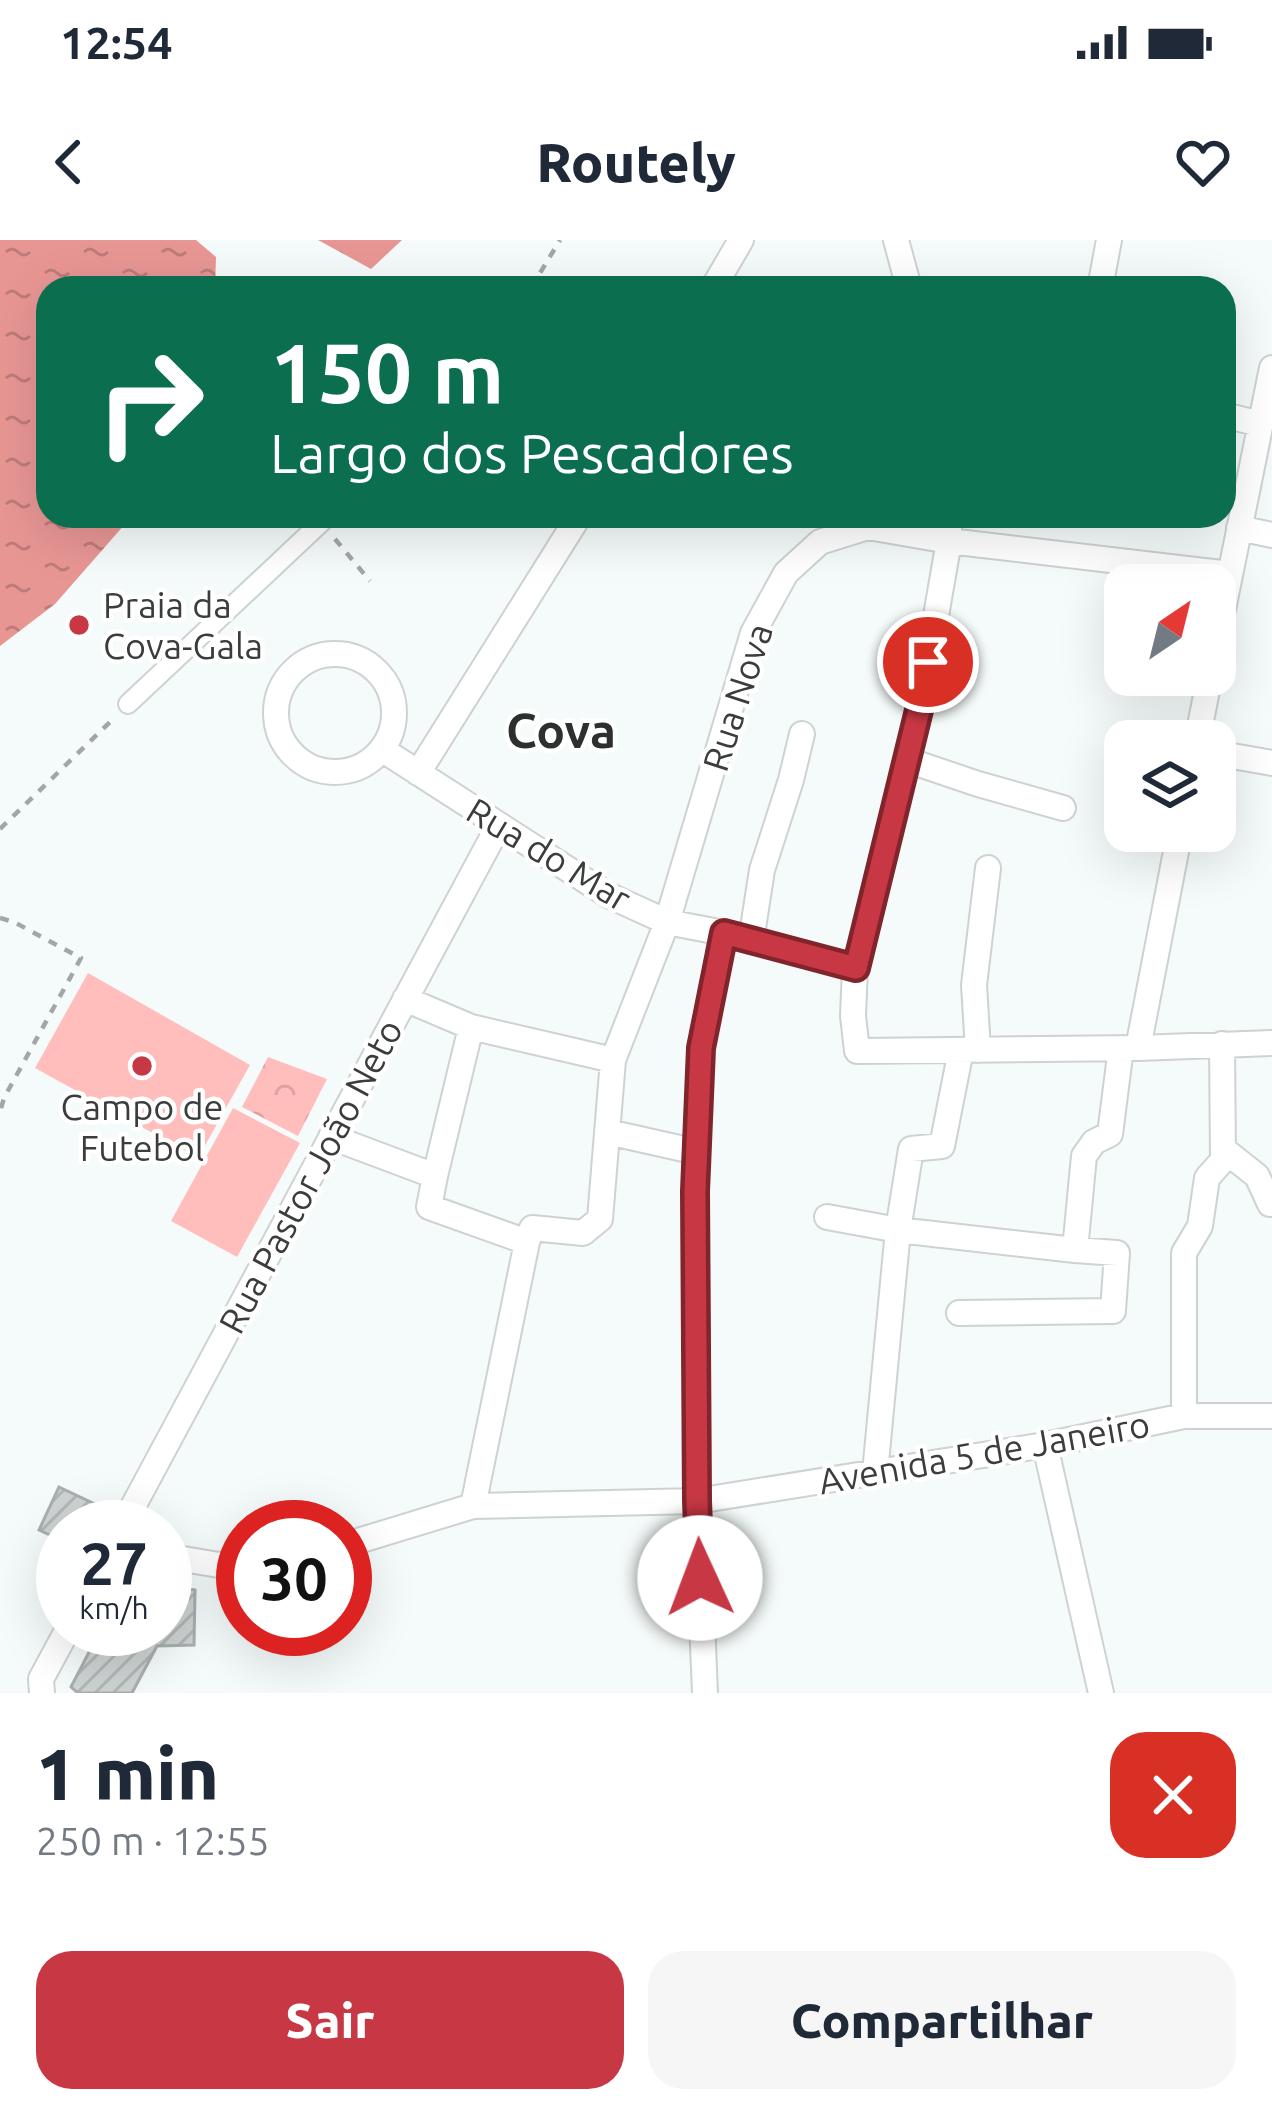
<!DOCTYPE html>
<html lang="pt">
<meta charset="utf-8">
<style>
body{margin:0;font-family:Ubuntu,sans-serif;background:#f6f6f7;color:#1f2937;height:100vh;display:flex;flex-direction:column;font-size:45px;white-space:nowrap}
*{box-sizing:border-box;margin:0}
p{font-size:39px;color:#747a83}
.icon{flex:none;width:66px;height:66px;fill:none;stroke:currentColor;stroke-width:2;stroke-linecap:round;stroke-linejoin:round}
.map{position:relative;height:1453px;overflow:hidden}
.sheet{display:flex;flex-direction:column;background:#fff;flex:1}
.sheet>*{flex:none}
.hud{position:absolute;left:36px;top:36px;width:1200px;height:252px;border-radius:36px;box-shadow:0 12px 48px #0002;background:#0b6e4f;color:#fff;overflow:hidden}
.needle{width:78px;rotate:35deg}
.fabs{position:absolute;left:1104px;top:324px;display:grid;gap:24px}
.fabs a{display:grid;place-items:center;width:132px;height:132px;border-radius:24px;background:#fff;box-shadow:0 12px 48px #0002;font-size:60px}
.speed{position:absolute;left:36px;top:1260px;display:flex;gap:24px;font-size:60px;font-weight:700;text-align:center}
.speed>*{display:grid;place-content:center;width:156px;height:156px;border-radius:50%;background:#fff;box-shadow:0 12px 48px #0002;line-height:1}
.speed small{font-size:30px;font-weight:400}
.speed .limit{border:18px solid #d22;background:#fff;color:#111}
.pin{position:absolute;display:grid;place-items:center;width:102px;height:102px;color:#fff;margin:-51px;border:6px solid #fff;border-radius:50%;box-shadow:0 3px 12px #0007}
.me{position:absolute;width:132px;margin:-66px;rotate:358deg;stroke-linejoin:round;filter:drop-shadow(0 0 9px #0008)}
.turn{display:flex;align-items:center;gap:42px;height:252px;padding:0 36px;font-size:54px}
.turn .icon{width:156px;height:156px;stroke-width:2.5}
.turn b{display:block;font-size:84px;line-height:102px}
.round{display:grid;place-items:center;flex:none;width:126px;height:126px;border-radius:36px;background:#f6f6f7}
.overview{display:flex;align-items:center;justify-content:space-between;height:204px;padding:0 36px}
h1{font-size:72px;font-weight:800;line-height:90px}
.action{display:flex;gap:24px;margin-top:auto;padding:24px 36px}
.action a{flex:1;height:138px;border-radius:36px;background:#c73744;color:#fff;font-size:48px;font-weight:800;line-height:138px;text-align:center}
.action a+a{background:#f6f6f7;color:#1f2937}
.status{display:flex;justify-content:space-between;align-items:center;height:84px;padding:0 60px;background:#fff;direction:ltr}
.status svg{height:33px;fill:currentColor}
header{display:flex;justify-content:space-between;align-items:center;height:156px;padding:0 36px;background:#fff;font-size:54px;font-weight:800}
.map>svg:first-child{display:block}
</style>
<div class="status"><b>12:54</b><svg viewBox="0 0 49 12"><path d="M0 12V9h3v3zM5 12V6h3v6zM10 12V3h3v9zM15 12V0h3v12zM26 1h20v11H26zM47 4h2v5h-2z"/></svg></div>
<header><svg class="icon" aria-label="back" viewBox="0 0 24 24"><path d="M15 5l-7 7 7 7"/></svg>Routely<svg class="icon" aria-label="heart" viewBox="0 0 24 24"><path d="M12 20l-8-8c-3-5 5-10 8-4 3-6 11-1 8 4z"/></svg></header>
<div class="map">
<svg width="1272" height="1453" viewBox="0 0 1272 1453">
<defs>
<pattern id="park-crowns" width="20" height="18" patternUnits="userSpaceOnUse" patternTransform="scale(3)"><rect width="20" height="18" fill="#ffbebc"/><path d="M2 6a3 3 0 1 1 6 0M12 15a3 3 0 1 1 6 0" fill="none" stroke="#dba4a2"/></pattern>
<pattern id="water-ripples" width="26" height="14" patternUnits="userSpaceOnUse" patternTransform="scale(3)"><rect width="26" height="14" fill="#e89694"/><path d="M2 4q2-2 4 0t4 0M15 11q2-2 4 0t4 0" fill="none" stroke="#bd7c7a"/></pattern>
<pattern id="building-hatch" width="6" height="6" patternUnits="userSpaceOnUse" patternTransform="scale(3)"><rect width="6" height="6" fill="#ced4d3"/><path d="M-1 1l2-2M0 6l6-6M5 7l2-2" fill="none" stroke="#b2b7b6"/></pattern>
</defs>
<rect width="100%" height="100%" fill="#f5fbfa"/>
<!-- park -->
<path fill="url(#park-crowns)" d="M 268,817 L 327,839 L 298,896 L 242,867 Z"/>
<!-- pitch -->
<path fill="#ffbebc" d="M 88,733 L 250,825 L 198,918 L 35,828 Z
M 233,868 L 300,903 L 237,1017 L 171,981 Z"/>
<!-- water -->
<path fill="url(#water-ripples)" d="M 0,0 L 196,0 L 216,17 L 215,48 L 48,48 L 48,276 L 132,276 L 55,364 L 0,406 Z
M 318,0 L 402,0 L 371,29 Z"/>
<!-- building -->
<path fill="url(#building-hatch)" stroke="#a9afae" stroke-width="3" d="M 59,1247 L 101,1267 L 91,1287 L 63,1287 L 63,1301 L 39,1290 Z
M 165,1345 L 195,1350 L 194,1405 L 157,1406 L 132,1453 L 78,1453 L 71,1447 L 101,1389 L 165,1389 Z"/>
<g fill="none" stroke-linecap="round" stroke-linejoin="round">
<defs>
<path id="pedestrian" d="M 128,464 L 328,276"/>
<path id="minor" d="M 896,0 L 909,48
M 713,48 L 741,0
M 1100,48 L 1109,0
M 1224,175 L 1260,184
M 949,276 L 949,301 L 921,462 L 855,728 L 853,776 L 857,811 L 1138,808 L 1272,803
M 1239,288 L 1272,295
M 1215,409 L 1272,128
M276 473a59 59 0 1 1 118 0a59 59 0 1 1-118 0Z
M 1197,501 L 1210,435
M 383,510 L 608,655 L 667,682 L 724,693 L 855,728
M 1215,513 L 1272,523
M 907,520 L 978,544 L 1063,568
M 418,533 L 579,276
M 751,701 L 762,630 L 791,540 L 802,494
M 405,759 L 471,787 L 613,820
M 1138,808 L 1180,591
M 978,810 L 974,745 L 988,628
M 608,892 L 697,912
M 331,897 L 435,936 L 429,967 L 527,1002 L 473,1266
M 1223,909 L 1257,936 L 1270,964 L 1272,964
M 435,936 L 471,787
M 827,977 L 898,990 L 911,909 L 942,906 L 961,810
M 527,1002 L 532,988 L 583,993 L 600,979 L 613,820 L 667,682 L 753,393 L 786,333 L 820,302 L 868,287 L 949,301 L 1230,334
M 959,1073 L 1113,1071 L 1117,1013 L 1075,1010
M 1184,1176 L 1184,1013 L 1200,986 L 1207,938 L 1223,920 L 1222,804
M 1045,1205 L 1101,1453
M 875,1233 L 898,990 L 1075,1010 L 1084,916 L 1094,902 L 1110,894 L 1121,808
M 122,1287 L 499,585
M 345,1305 L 473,1266 L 697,1261 L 1045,1205 L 1184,1176 L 1272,1176
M 165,1316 L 219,1325 L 243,1322
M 42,1453 L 41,1439 L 68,1389
M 705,1453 L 697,1261 L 695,951 L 701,808 L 724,693"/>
</defs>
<!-- pedestrian casing -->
<use href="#pedestrian" stroke="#ccd3d1" stroke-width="22"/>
<!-- minor casing -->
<use href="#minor" stroke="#ccd3d1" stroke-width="28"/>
<!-- path -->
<path stroke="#a2a6a6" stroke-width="4.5" stroke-dasharray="9 9" stroke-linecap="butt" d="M 531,48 L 560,0
M 335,299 L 370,341
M 0,589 L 112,480
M 0,678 L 14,682 L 81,718 L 4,858 L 0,872"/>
<!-- pedestrian -->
<use href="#pedestrian" stroke="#fff" stroke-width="18"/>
<!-- minor -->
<use href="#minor" stroke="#fff" stroke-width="24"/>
</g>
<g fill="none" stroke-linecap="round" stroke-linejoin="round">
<defs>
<path id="route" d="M 700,1338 L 697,1261 L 695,951 L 701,808 L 724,693 L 856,728 L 921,462 L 928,422"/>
</defs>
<!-- route casing -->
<use href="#route" stroke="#81242c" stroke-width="30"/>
<!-- route -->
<use href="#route" stroke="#c73744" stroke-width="21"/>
</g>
<!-- markers -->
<g fill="#c73744" stroke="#fff" stroke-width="4.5">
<circle cx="79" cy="385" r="12"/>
<circle cx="142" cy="826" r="12"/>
</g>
<g text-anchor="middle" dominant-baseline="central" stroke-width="9" stroke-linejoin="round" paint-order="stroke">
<!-- poi labels -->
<g font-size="36" fill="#3b3d3d" stroke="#fff" text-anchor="start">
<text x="103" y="364">Praia da<tspan x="103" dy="41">Cova-Gala</tspan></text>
<text x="142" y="866" text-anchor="middle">Campo de<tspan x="142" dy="41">Futebol</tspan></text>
</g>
<!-- street labels -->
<g font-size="36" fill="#3b3d3d" stroke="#fff">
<text transform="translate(737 457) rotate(-72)">Rua Nova</text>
<text transform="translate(549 614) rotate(31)">Rua do Mar</text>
<text transform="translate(310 936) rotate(-62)">Rua Pastor João Neto</text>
<text transform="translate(984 1212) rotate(-10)">Avenida 5 de Janeiro</text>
</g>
<!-- district labels -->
<g font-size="48" font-weight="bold" fill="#2c3130" stroke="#fff">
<text x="561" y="490">Cova</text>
</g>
</g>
</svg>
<div class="fabs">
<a><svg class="needle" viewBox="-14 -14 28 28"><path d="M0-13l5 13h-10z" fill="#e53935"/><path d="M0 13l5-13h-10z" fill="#747a83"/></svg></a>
<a><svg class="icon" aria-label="layers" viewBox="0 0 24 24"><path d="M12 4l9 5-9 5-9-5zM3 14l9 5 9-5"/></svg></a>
</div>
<div class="speed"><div>27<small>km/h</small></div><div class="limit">30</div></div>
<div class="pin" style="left:928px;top:422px;background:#d93025"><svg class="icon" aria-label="arrive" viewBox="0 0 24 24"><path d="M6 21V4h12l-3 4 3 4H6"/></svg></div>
<svg class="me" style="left:700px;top:1338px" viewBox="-20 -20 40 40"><circle r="19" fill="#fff"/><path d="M0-13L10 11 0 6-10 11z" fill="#c73744"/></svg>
<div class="hud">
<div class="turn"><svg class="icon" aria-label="right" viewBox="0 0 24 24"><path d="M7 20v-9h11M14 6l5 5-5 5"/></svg><div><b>150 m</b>Largo dos Pescadores</div></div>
</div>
</div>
<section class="sheet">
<div class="overview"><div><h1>1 min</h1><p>250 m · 12:55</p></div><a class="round" style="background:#d93025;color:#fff"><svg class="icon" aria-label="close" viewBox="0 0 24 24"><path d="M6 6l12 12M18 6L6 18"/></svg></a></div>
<div class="action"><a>Sair</a><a>Compartilhar</a></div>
</section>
